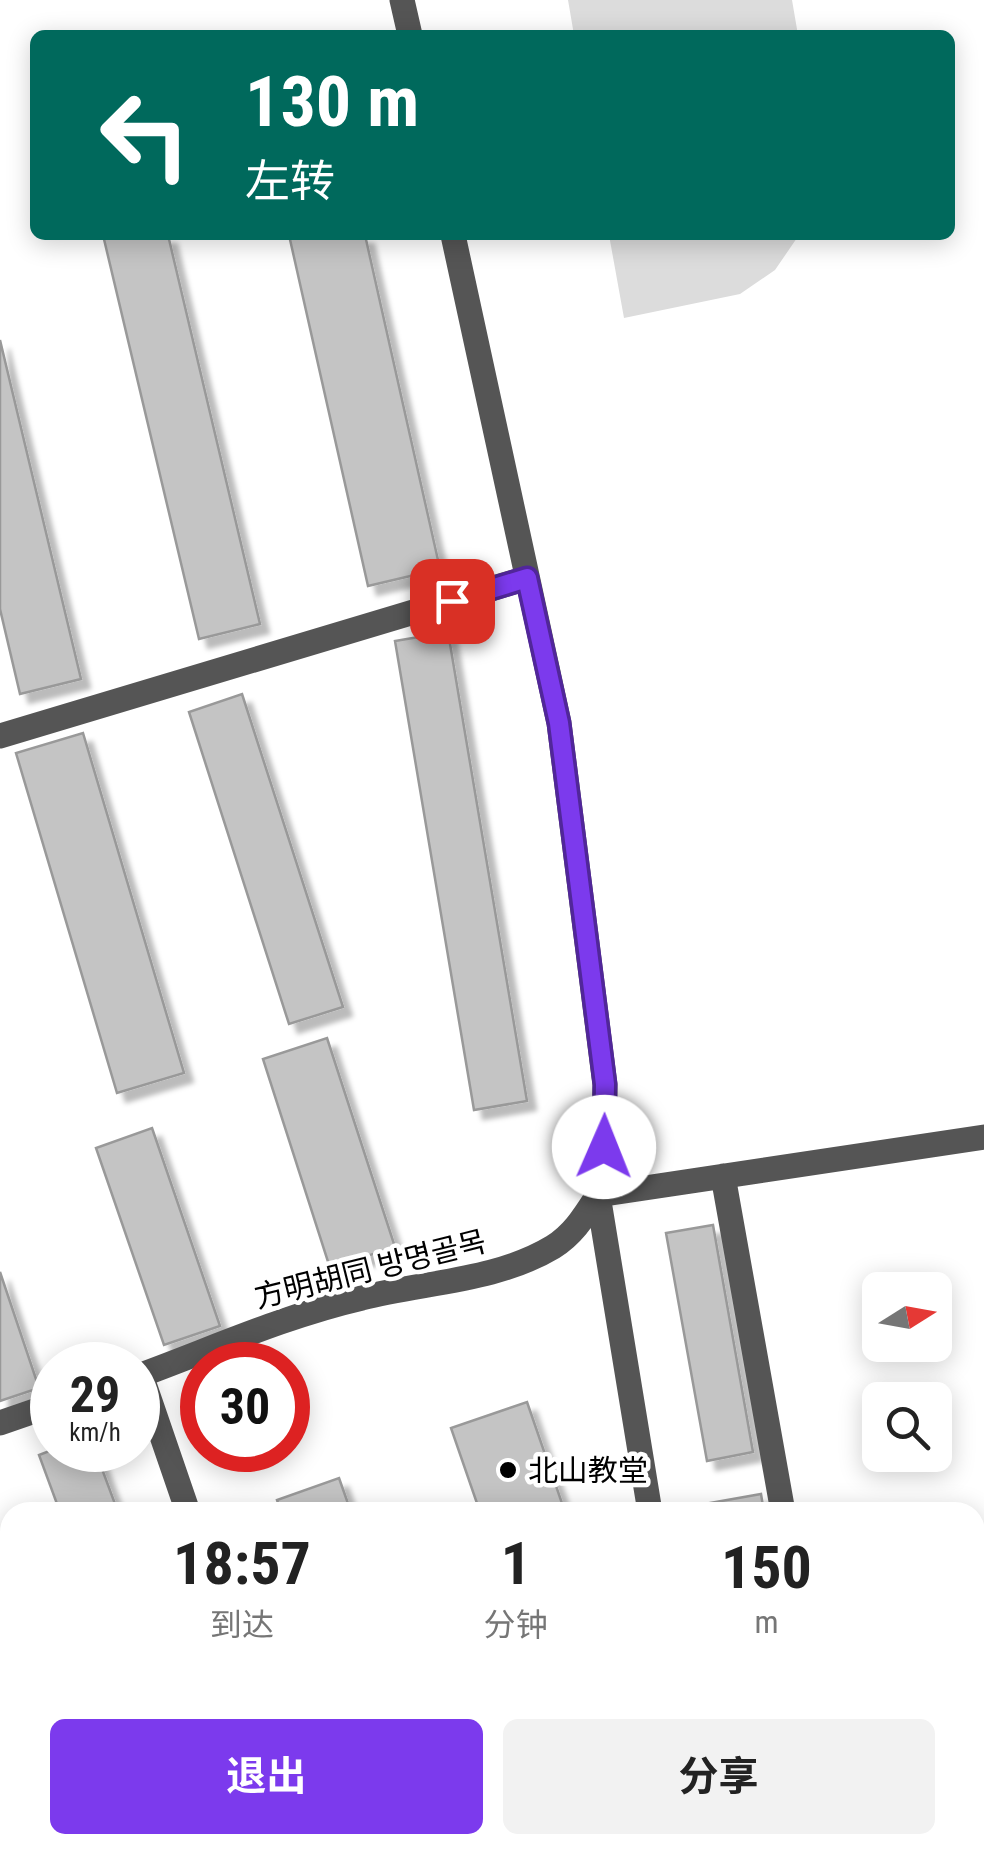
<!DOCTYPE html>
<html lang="zh">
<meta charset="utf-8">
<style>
body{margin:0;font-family:"Roboto Condensed","Noto Sans SC","Noto Sans KR",sans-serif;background:#f2f2f2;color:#222;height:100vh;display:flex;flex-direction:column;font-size:38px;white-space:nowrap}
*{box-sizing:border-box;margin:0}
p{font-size:32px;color:#767676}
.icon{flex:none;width:55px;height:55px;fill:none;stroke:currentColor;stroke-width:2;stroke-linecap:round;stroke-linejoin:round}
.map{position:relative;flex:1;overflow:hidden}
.drawer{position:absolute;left:0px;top:1502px;width:985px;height:352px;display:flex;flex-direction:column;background:#fff;border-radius:30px 30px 0 0;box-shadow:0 5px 25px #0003}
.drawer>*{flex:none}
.hud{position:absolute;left:30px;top:30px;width:925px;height:210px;border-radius:15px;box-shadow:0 5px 25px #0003;background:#00695c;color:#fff;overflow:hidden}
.needle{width:65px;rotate:79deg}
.controls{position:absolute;left:862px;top:1272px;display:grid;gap:20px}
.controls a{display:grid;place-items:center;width:90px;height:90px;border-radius:15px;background:#fff;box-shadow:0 5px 25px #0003;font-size:50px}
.speed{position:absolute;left:30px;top:1342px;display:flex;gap:20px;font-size:50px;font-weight:700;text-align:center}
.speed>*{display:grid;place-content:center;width:130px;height:130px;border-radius:50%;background:#fff;box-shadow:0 5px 25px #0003;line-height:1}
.speed small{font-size:25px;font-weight:400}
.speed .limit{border:15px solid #d22;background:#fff;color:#111}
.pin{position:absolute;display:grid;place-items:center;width:85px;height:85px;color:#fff;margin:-42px;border-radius:20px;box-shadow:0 5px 15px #0006}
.me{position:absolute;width:110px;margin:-55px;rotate:1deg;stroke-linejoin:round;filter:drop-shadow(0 0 8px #0008)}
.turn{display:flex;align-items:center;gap:35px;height:210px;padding:0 50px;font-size:45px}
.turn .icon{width:130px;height:130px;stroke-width:2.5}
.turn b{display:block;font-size:70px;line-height:85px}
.eta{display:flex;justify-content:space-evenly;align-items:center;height:170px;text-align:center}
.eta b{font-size:60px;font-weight:700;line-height:70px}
.primary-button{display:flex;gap:20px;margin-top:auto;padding:20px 50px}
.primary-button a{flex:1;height:115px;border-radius:15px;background:#7c3aed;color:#fff;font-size:40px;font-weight:700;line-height:115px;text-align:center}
.primary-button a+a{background:#f2f2f2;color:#222}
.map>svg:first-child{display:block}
</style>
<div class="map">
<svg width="984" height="1854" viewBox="0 0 984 1854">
<defs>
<filter id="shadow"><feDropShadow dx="9" dy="9" stdDeviation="2.5" flood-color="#0004"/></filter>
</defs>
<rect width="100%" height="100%" fill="#fff"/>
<!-- green -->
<path fill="#dcdcdc" d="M 568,0 L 792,0 L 798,35 L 574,35 Z
M 609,235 L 799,235 L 775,270 L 740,294 L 624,318 Z"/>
<!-- building -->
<path fill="#c4c4c4" stroke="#999" stroke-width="2.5" filter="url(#shadow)" d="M 103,235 L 168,235 L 260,624 L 199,639 Z
M 289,235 L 365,235 L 440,569 L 368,586 Z
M 0,340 L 81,679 L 20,694 L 0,609 Z
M 448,632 L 527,1101 L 474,1110 L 395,641 Z
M 242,694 L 343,1007 L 289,1024 L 189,712 Z
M 83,733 L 184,1073 L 117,1093 L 16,753 Z
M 327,1038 L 395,1247 L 330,1268 L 263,1059 Z
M 152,1128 L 220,1326 L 164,1345 L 96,1148 Z
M 713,1225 L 753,1452 L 707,1461 L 666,1233 Z
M 0,1272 L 39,1388 L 0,1401 Z
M 527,1402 L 565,1512 L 480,1512 L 451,1428 Z
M 52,1450 L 95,1450 L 118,1512 L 60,1512 L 39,1455 Z
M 339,1478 L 351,1512 L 281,1512 L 277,1500 Z
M 761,1494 L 764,1512 L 712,1512 L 710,1503 Z
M 384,1845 L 438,1845 L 442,1854 L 387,1854 Z
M 577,1845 L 637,1845 L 640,1854 L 580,1854 Z"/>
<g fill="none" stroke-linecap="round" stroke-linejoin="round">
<!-- minor -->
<path stroke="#555" stroke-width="25" d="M 402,0 L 410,35
M 453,235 L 559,723 L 605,1085 L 604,1147 L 598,1195 L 650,1512
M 0,736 L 527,578
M 723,1176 L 783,1512
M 598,1195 L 984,1137
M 141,1375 L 188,1512
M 138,1376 C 212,1349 284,1316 362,1298 C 424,1282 497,1281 553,1247 C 574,1234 585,1215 598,1195
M 0,1423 L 52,1405
M 975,1770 L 984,1769
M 307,1845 L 310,1854
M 727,1845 L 728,1848
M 789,1845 L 791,1854"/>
</g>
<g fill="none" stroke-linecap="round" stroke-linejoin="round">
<defs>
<path id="route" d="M 452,601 L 527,578 L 559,723 L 605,1084 L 604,1147"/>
</defs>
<!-- route casing -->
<use href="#route" stroke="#51269a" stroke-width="25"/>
<!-- route -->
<use href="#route" stroke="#7c3aed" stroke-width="18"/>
</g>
<!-- markers -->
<circle fill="#000" stroke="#fff" stroke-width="4" cx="508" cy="1470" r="10"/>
<g text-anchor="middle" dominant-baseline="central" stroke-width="9" stroke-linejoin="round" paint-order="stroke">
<!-- street labels -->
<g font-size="30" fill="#000" stroke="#fff">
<text transform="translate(370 1269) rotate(-14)">方明胡同 방명골목</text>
</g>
<!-- poi labels -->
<g font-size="30" fill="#000" stroke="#fff" text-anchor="start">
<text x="528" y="1470">北山教堂</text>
</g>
</g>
</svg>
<div class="controls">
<a><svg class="needle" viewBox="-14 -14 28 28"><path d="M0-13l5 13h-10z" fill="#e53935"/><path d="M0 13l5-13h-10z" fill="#767676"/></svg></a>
<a><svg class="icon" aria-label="search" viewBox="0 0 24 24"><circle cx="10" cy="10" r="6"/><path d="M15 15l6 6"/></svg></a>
</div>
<div class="speed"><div>29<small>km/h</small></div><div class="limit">30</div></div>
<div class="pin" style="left:452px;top:601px;background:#d93025"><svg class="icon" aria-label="arrive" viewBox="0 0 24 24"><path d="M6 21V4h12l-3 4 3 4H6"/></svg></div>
<svg class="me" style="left:604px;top:1147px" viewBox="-20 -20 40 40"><circle r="19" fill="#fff"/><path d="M0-13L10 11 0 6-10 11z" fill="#7c3aed"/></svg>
<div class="hud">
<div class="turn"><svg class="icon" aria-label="left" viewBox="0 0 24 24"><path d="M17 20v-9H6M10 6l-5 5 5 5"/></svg><div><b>130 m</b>左转</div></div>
</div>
<section class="drawer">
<div class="eta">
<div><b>18:57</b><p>到达</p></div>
<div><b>1</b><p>分钟</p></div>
<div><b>150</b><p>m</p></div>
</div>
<div class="primary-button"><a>退出</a><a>分享</a></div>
</section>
</div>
